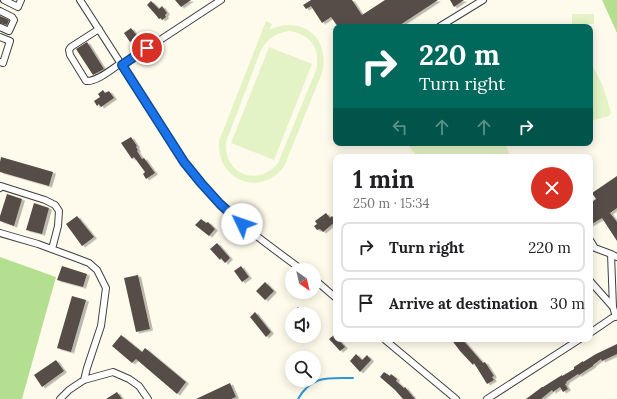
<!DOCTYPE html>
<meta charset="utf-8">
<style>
body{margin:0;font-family:Lora,serif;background:#f2f2f2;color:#202124;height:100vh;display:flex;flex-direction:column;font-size:15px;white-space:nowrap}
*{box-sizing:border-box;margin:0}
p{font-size:13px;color:#757577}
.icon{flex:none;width:22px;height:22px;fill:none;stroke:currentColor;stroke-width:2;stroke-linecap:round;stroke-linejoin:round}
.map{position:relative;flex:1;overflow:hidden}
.sheet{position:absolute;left:333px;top:154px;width:260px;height:188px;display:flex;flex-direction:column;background:#fff;border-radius:8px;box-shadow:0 2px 10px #0003}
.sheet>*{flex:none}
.banner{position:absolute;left:333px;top:24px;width:260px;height:122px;border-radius:8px;box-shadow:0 2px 10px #0003;background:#00695c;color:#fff;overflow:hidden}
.needle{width:26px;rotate:146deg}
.controls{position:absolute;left:285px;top:263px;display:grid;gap:8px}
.controls a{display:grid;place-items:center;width:36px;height:36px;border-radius:50%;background:#fff;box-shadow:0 2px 10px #0003;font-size:20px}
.pin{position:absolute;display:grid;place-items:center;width:34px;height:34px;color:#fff;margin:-17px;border:2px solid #fff;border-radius:50%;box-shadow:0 1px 4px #0007}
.me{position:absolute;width:44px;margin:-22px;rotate:312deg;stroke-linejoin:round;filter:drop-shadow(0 0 3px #0008)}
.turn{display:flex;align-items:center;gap:14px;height:84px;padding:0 20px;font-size:18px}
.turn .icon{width:52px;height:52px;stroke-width:2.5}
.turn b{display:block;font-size:28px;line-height:34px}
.lanes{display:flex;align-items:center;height:38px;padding:0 20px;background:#0003;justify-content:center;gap:20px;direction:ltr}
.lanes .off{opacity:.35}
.round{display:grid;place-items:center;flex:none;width:42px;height:42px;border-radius:21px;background:#f2f2f2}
.headline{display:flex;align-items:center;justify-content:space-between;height:68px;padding:0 20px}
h1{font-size:24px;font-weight:700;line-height:30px}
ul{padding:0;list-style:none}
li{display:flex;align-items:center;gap:12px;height:50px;margin:0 8px 6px;padding:0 12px;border:2px solid #e0e0e0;border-radius:8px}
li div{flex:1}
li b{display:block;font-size:15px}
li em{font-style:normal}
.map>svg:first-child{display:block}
</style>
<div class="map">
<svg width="617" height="399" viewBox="0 0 617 399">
<defs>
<filter id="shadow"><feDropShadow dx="3" dy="1.5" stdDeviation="0" flood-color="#0004"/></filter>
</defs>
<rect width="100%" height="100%" fill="#fffbec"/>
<!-- forest -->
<path fill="#b5df90" d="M 602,0 L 617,0 L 617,33 Z
M 0,257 L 56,277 L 22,399 L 0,399 Z"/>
<!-- pitch -->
<path fill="#e4f3c5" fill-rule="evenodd" d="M 572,14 L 594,14 L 594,24 L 572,24 Z
M 266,21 L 272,24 L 269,30 C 302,14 331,38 322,73 L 284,167 C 259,198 216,180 219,141 ZM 289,31 C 311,34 321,49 316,70 L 278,163 C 258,188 223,174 226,142 L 261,50 C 268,39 275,33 289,31 Z
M 269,47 L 312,64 L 274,160 L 231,143 Z
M 590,61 L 603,86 L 611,113 L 609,116 L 590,121 Z
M 406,143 L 505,143 L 509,153 L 505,157 L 418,157 Z"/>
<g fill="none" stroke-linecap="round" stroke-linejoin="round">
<!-- stream -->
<path stroke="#2d97d8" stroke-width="2" d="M 298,399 C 312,375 328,378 353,378"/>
</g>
<!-- building -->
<path fill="#564d48" filter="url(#shadow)" d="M 175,0 L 191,0 L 181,7 Z
M 311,0 L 352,0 L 362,15 L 385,0 L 438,0 L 397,27 L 338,27 L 331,17 L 322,23 L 311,6 L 306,9 L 303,5 Z
M 450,0 L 464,0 L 454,7 Z
M 151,1 L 159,9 L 162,6 L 167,13 L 165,15 L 166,17 L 162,20 L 161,18 L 159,19 L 155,14 L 147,5 Z
M 0,16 L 9,20 L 7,25 L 0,23 Z
M 131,28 L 138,37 L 130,42 L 124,33 Z
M 87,42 L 104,69 L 93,75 L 76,49 Z
M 103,90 L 105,93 L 109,91 L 114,98 L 101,107 L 99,104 L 97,106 L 94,101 L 100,97 L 98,94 Z
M 131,137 L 137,146 L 136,147 L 138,150 L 137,151 L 142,159 L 144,158 L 155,173 L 146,179 L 143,174 L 145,172 L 134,157 L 132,159 L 121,143 Z
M 1,157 L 53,172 L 49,186 L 0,172 L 0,162 Z
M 617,176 L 617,208 L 610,213 L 617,222 L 617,241 L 602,218 L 590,225 L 590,203 L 596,199 L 592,193 Z
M 7,194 L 22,199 L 14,226 L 0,221 L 0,216 Z
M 34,203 L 49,208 L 42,234 L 26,230 Z
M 326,213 L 330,218 L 332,216 L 336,221 L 323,232 L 320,229 L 317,230 L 314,226 L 317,224 L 315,221 Z
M 77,216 L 94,237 L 82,246 L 66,224 Z
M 201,219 L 206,223 L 208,222 L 215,229 L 209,236 L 195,225 Z
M 217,243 L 230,258 L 225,263 L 221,258 L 220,260 L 210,249 Z
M 62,266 L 87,274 L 83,287 L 57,280 Z
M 241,266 L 249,277 L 242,282 L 234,271 Z
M 138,275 L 150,329 L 136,332 L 124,278 Z
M 265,282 L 274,291 L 265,300 L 256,291 Z
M 72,296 L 86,300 L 71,352 L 57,348 Z
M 298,307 L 306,314 L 291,314 Z
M 255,312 L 271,332 L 266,337 L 250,317 Z
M 121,335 L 142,352 L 145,348 L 186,382 L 177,394 L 136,359 L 132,363 L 112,346 Z
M 334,335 L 336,337 L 336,339 L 338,339 L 345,347 L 340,351 L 329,339 Z
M 451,339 L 462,339 L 483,363 L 485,362 L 494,376 L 492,377 L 494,380 L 487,384 L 474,363 L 473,365 L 460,351 Z
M 617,344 L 617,354 L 602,361 L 601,359 L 593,365 L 593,366 L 579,375 L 578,374 L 566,382 L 567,383 L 565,384 L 568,389 L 563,392 L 560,387 L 553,392 L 552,390 L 541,399 L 526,399 L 542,387 L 543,387 L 562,375 L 562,376 L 574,369 L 574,367 L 583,361 L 583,362 L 596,354 Z
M 356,354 L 362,360 L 367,355 L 371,360 L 360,372 L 350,361 Z
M 56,360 L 64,371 L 42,387 L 34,375 Z
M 384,372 L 390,376 L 391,374 L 397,379 L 396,381 L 404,388 L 405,387 L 415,399 L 403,399 L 395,390 L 380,377 Z
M 230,383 L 236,397 L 231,399 L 196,399 Z
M 117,392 L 122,399 L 106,399 Z"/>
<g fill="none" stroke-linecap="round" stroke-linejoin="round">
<defs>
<path id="minor" d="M 4,0 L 18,7 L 21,0
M 80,0 L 184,162 C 196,176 207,191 220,204 C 245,229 274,249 302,270
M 0,11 L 12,17 L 14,20 L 9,31 L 0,27
M 439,27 L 483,0
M 99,29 L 71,47 L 69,50 L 70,55 L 86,81 C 97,82 112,69 121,63
M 0,37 L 10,41 L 3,63 L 0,62
M 122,65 L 221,0
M 0,188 L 1,186 L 45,200 L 55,205 L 59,211 L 58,226 L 52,249
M 0,233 L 38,244 L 76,258 L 89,263 L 97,270 L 106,288 L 101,326 L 87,368 L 84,380
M 590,240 L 595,248 L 611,254 L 617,257
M 611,254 L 613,307 L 616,317
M 314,279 L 336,298
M 590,281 L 613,307
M 590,333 L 612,318 L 617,316
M 384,339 L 456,399
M 60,399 L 69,390 L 84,380 L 113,372 L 129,379 L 139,386 L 148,399
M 487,399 L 580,339"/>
</defs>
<!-- minor casing -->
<use href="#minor" stroke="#404040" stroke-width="8"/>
<!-- minor -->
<use href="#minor" stroke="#fff" stroke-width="6"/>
</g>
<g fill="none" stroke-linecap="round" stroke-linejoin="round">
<defs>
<path id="route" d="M 147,48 L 122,65 L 184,162 L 201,183 L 220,204 L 242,224"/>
</defs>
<!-- route casing -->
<use href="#route" stroke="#114b97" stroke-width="10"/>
<!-- route -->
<use href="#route" stroke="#1a73e8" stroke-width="7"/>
</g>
</svg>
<div class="controls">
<a><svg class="needle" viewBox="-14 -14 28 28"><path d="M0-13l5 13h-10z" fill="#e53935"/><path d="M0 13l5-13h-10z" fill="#757577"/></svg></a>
<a><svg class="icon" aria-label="sound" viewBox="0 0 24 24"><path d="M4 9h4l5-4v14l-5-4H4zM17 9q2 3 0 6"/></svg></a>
<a><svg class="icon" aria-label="search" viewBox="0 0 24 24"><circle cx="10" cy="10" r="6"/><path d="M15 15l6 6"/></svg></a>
</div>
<div class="pin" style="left:147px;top:48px;background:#d93025"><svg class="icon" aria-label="arrive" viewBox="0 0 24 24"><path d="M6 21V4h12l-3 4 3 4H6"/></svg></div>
<svg class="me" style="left:242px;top:224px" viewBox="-20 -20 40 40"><circle r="19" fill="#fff"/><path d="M0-13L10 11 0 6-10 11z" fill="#1a73e8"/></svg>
<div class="banner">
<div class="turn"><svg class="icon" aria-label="right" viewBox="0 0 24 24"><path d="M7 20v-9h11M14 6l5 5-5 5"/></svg><div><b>220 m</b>Turn right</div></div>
<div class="lanes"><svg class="icon off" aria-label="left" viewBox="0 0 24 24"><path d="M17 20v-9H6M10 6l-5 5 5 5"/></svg><svg class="icon off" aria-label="ahead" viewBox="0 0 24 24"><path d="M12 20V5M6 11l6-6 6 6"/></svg><svg class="icon off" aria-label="ahead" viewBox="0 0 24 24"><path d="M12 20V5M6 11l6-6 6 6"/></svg><svg class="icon" aria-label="right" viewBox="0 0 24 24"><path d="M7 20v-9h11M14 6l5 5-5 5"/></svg></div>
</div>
<section class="sheet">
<div class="headline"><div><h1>1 min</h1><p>250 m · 15:34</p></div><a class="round" style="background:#d93025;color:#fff"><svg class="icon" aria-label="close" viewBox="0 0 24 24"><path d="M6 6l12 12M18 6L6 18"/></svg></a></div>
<ul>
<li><svg class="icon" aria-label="right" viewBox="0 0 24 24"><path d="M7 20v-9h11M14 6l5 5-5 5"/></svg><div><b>Turn right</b></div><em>220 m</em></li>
<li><svg class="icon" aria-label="arrive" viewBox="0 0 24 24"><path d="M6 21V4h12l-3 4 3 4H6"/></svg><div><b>Arrive at destination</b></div><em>30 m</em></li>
</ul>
</section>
</div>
